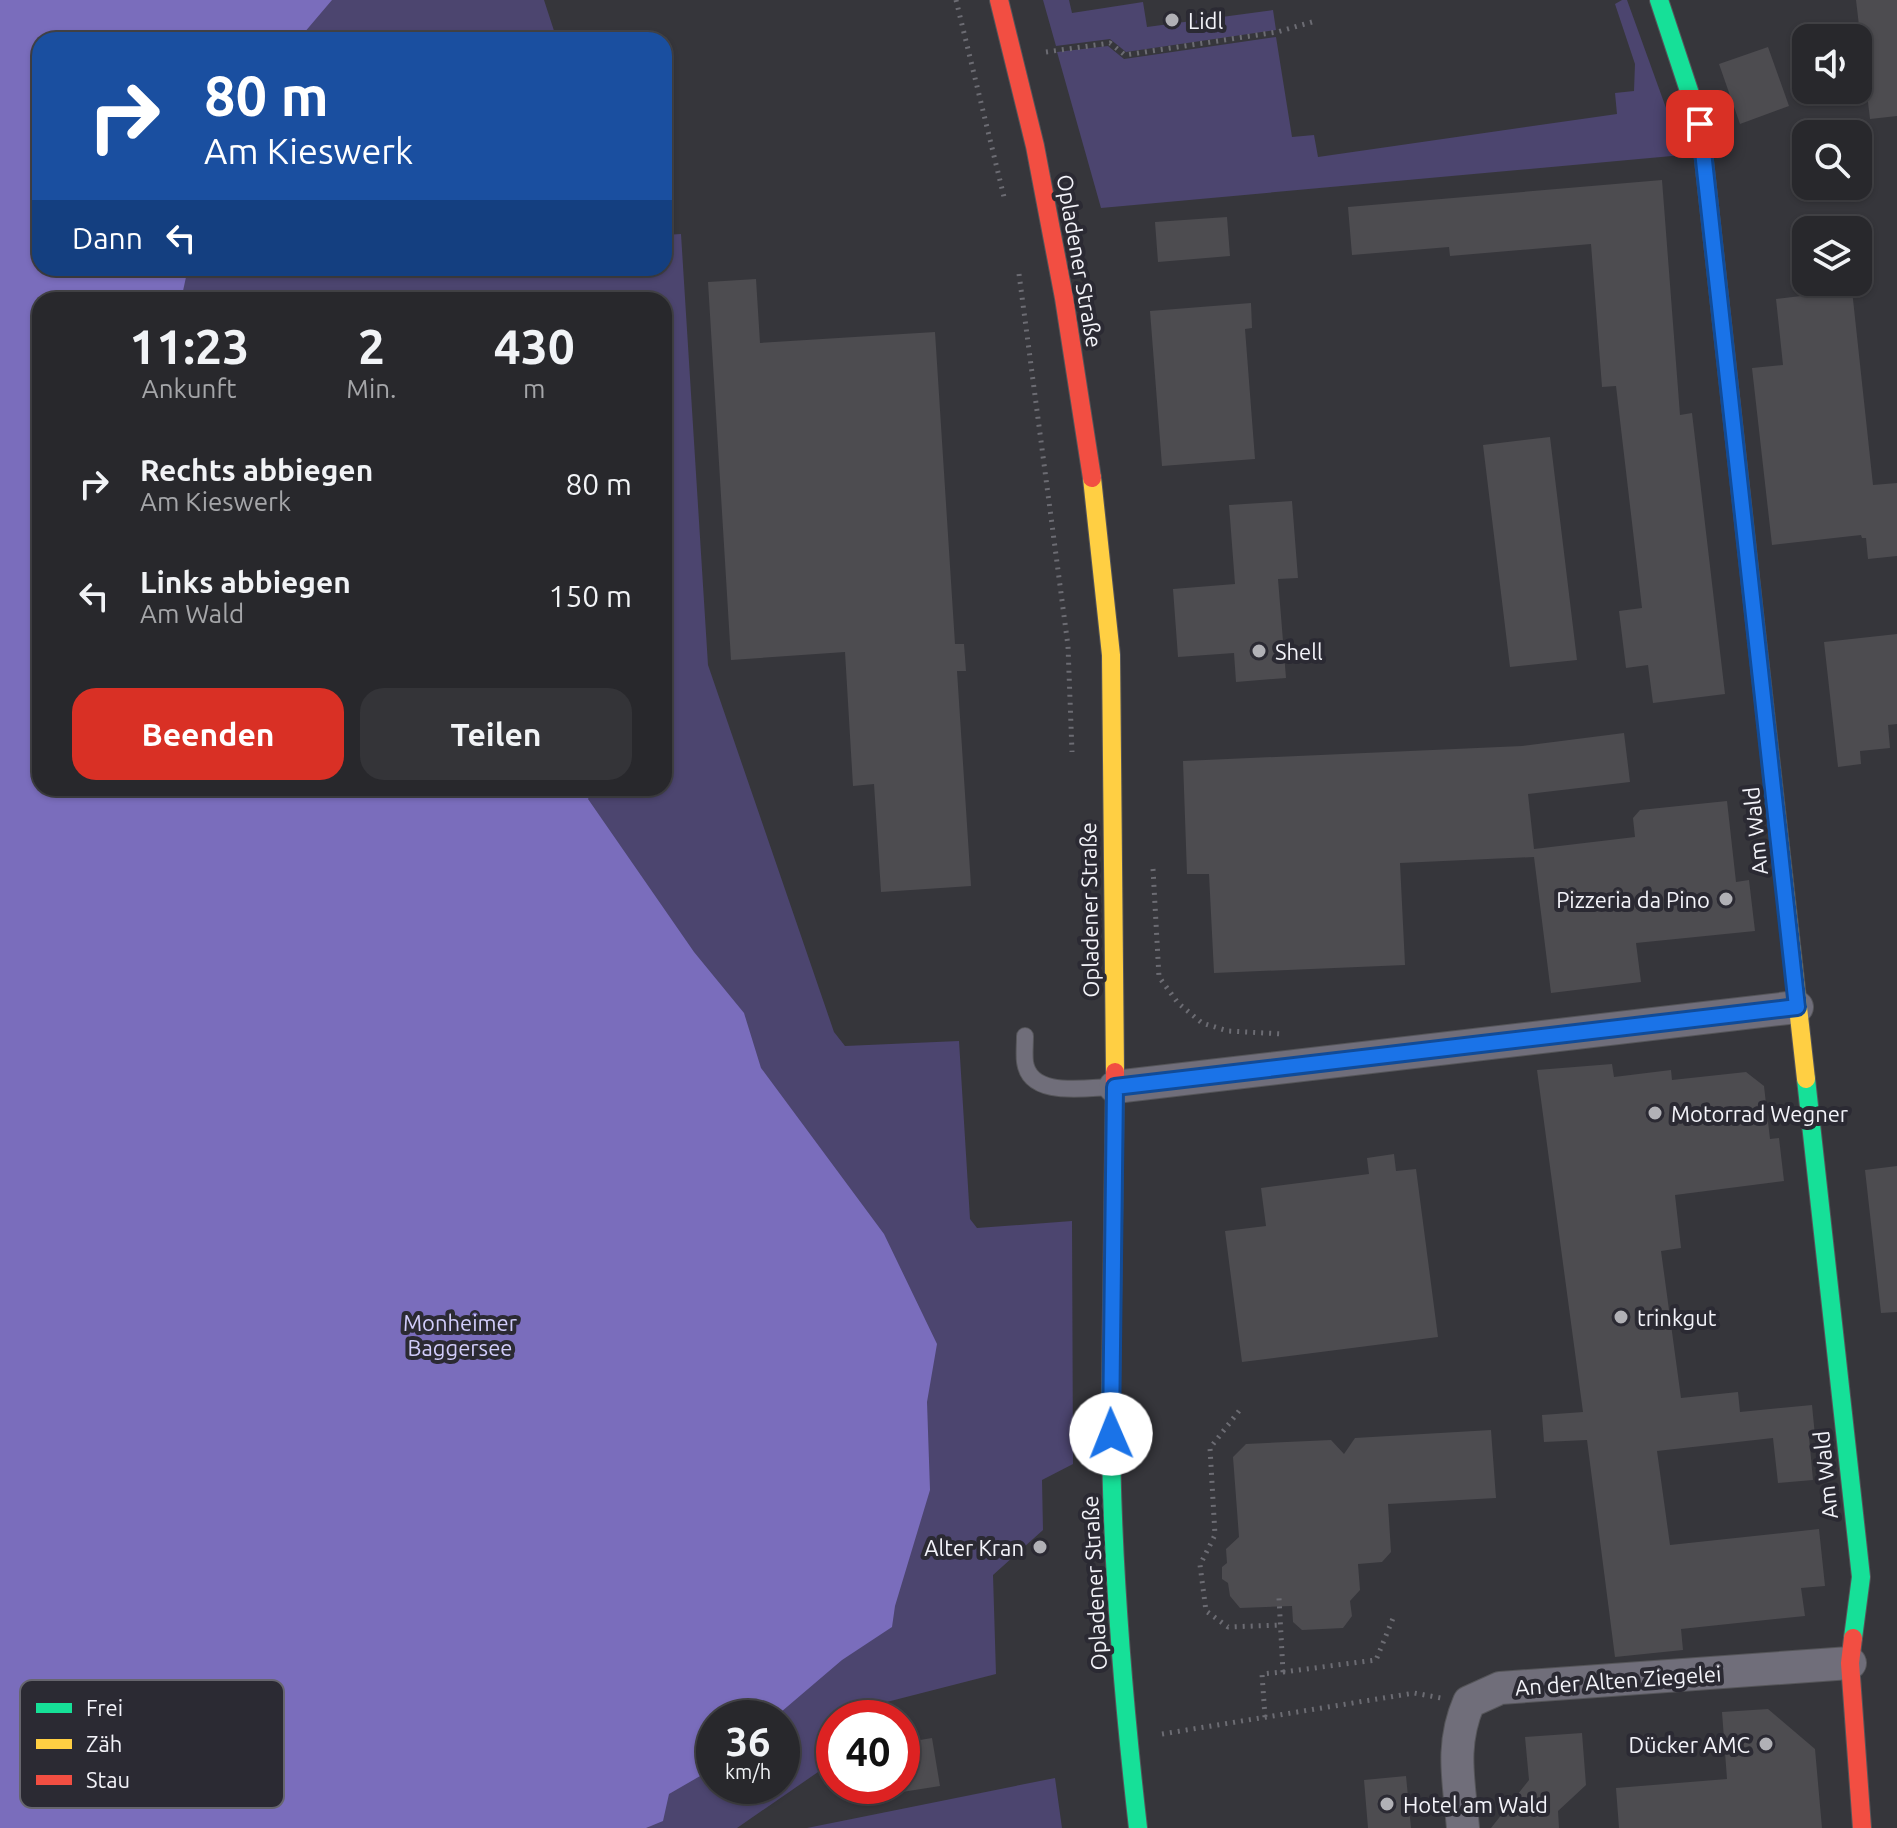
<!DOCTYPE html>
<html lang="de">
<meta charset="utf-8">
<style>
body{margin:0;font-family:Ubuntu,sans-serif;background:#343438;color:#f1f3f6;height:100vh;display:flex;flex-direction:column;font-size:30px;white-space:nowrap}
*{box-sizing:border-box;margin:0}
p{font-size:26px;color:#a5a6a9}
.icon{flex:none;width:44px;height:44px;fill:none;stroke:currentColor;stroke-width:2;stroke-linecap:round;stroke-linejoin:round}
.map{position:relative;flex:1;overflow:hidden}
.details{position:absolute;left:32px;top:292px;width:640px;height:504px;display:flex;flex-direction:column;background:#28282c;border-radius:24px;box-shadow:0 2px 6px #0004,0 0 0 2px #444448}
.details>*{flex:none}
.hud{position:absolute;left:32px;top:32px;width:640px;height:244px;border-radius:24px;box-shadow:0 2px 6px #0004,0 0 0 2px #444448;background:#1a4fa0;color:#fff;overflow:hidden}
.buttons{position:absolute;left:1792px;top:24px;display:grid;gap:16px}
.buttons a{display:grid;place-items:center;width:80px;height:80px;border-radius:16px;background:#28282c;box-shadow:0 2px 6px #0004,0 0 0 2px #444448;font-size:40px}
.speed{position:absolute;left:696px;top:1700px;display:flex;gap:16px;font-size:40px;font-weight:700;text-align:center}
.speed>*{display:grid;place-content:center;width:104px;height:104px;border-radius:50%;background:#28282c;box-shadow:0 2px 6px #0004,0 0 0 2px #444448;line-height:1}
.speed small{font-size:20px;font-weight:400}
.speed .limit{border:12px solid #d22;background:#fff;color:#111}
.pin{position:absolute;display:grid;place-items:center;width:68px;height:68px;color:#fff;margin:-34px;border-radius:16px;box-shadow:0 4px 12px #0006}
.me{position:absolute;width:88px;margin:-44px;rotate:359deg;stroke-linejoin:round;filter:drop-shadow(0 0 6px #0008)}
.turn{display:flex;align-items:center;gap:28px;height:168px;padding:0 40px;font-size:36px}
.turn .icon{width:104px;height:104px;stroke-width:2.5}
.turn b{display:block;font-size:56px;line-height:68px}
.then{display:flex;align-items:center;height:76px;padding:0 40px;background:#0003;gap:16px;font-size:30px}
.eta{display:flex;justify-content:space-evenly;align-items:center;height:136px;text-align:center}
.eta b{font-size:48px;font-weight:600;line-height:56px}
.button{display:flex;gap:16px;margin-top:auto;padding:16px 40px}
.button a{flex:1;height:92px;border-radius:24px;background:#d93025;color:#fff;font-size:32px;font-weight:600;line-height:92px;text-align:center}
.button a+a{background:#343438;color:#f1f3f6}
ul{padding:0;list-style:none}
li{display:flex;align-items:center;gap:24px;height:112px;padding:0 40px}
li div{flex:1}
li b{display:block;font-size:30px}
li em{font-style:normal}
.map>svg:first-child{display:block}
</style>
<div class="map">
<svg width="1897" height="1828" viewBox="0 0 1897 1828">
<rect width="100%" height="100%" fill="#36363b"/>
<!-- green -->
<path fill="#4c456f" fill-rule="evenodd" d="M 0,0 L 544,0 L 557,40 L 40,40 L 40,268 L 664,268 L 664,235 L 681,234 L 708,665 L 834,1032 L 845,1046 L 959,1041 L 970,1219 L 977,1228 L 1072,1221 L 1073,1464 L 1042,1480 L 1043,1530 L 993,1575 L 996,1674 L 875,1705 L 875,1718 L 834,1718 L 834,1761 L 737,1828 L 0,1828 ZM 40,300 L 664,300 L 664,788 L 40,788 ZM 714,1718 L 782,1718 L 782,1786 L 714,1786 Z
M 1043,0 L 1069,0 L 1072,13 L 1143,2 L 1147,27 L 1273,10 L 1276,30 L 1126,52 L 1110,39 L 1056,46 Z
M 1622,0 L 1627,0 L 1683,155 L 1101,208 L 1057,52 L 1108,46 L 1124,59 L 1276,37 L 1292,137 L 1314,135 L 1318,157 L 1617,114 L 1615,93 L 1634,91 L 1635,64 L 1615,4 Z
M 1055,1778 L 1062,1828 L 807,1828 Z"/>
<!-- water -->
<path fill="#7a6dbc" d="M 0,0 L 332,0 L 298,40 L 40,40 L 40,268 L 188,268 L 181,300 L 40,300 L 40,788 L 593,788 L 588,799 L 694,952 L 744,1013 L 761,1068 L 884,1234 L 937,1344 L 927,1402 L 930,1490 L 895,1606 L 892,1627 L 842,1660 L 774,1718 L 714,1718 L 714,1768 L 669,1794 L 663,1821 L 646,1828 L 0,1828 Z"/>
<!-- building -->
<path fill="#4d4c50" d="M 1856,0 L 1897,0 L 1897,116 L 1870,119 Z
M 1768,47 L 1789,106 L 1740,124 L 1719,64 Z
M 1662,180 L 1680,415 L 1692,413 L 1725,694 L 1653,703 L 1648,665 L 1626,668 L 1619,611 L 1642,608 L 1616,386 L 1602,387 L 1591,244 L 1450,256 L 1449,247 L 1352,255 L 1348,207 Z
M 1227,217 L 1230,256 L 1158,262 L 1155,222 Z
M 756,279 L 760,343 L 935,332 L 955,644 L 964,644 L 965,657 L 966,671 L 957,671 L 971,886 L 881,892 L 874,784 L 853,786 L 845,652 L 731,660 L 708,282 Z
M 1852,290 L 1873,485 L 1897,483 L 1897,556 L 1868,559 L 1866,538 L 1862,538 L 1861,535 L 1772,545 L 1752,368 L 1783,365 L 1776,299 Z
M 1251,303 L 1252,328 L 1245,329 L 1255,459 L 1162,466 L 1150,311 Z
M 1550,437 L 1577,660 L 1510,667 L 1483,445 Z
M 1292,501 L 1298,578 L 1278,579 L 1286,678 L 1236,682 L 1234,653 L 1178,657 L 1173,589 L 1235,584 L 1229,505 Z
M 1897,634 L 1897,724 L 1888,725 L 1890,748 L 1860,751 L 1861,764 L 1838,767 L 1824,642 Z
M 1624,733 L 1630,782 L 1528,794 L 1534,849 L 1635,837 L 1633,818 L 1640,810 L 1727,801 L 1736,882 L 1749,880 L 1755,931 L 1636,943 L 1641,982 L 1551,993 L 1534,857 L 1400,863 L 1405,965 L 1214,973 L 1209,874 L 1187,874 L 1183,761 L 1522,746 Z
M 1612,1064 L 1614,1077 L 1671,1070 L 1672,1080 L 1746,1072 L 1764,1086 L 1770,1139 L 1779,1138 L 1784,1181 L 1675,1195 L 1681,1248 L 1661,1251 L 1681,1398 L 1738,1392 L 1740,1412 L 1812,1405 L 1815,1436 L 1809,1437 L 1813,1480 L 1778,1483 L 1773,1438 L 1657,1451 L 1670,1545 L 1819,1529 L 1825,1586 L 1801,1588 L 1805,1616 L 1681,1629 L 1683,1650 L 1615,1657 L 1587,1440 L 1544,1442 L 1542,1415 L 1583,1412 L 1537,1070 Z
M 1394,1154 L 1396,1171 L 1416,1169 L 1438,1337 L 1242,1362 L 1225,1231 L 1266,1226 L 1261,1188 L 1369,1174 L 1367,1158 Z
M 1897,1166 L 1897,1312 L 1881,1313 L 1865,1170 Z
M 1491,1430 L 1496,1498 L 1388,1504 L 1391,1552 L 1382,1562 L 1358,1564 L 1360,1590 L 1350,1601 L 1352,1616 L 1343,1628 L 1302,1630 L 1293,1622 L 1292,1606 L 1240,1608 L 1230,1596 L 1228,1583 L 1222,1579 L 1222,1567 L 1227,1563 L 1226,1549 L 1239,1537 L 1233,1457 L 1246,1444 L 1331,1440 L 1344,1454 L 1355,1438 Z
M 1768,1709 L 1815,1749 L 1822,1828 L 1619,1828 L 1616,1788 L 1727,1779 L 1722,1712 Z
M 1582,1733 L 1586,1785 L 1558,1811 L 1559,1828 L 1491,1828 L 1529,1780 L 1525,1737 Z
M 932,1738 L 940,1786 L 902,1792 L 902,1743 Z
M 1406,1776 L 1411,1828 L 1368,1828 L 1364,1780 Z"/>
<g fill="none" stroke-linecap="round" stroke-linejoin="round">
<defs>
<path id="lane" d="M 1025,1036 C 1025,1045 1024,1054 1025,1062 C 1030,1099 1087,1087 1114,1087"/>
<path id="street" d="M 1115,1087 L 1797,1007
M 1463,1828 C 1459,1781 1450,1746 1469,1702 L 1500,1688 L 1850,1663"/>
<path id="fast" d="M 1659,0 L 1700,124 L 1755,622
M 1806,1079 L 1861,1577 L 1853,1638
M 1111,1382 C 1109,1531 1121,1680 1138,1828"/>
<path id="slow" d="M 1092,478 L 1111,655 L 1115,1072
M 1755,622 L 1806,1079"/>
<path id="jam" d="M 999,0 L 1035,146 L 1064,298 L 1092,478
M 1111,1382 L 1115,1072
M 1853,1638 L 1850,1663 L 1862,1828"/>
</defs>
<!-- lane casing -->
<use href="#lane" stroke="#555559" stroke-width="18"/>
<!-- street casing -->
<use href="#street" stroke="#555559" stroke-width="34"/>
<!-- fast casing -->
<use href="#fast" stroke="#555559" stroke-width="20"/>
<!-- slow casing -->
<use href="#slow" stroke="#555559" stroke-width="20"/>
<!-- jam casing -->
<use href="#jam" stroke="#555559" stroke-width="20"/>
<!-- path -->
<path stroke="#6c6c73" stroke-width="5" stroke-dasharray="2 6" stroke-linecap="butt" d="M 956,0 L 1004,197
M 1046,52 L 1110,43 L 1125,55 L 1277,32 L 1312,22
M 1019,274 L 1068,646 L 1072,752
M 1153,869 L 1159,977 L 1178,1003 L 1202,1023 L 1228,1031 L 1283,1034
M 1239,1411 L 1210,1448 L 1215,1535 L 1200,1565 L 1206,1611 L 1228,1627 L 1280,1625
M 1283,1672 L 1376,1660 L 1394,1616
M 1265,1717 L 1262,1674 L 1283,1672 L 1279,1598
M 1162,1734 L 1414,1693 L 1441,1698"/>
<!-- lane -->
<use href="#lane" stroke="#706e7a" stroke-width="16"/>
<!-- street -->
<use href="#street" stroke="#706e7a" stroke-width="32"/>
<!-- fast -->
<use href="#fast" stroke="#16e098" stroke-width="18"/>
<!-- slow -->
<use href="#slow" stroke="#ffcf43" stroke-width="18"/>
<!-- jam -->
<use href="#jam" stroke="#f24e42" stroke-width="18"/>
</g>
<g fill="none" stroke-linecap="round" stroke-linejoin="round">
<defs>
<path id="route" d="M 1111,1434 L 1115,1087 L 1797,1007 L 1700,124"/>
</defs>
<!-- route casing -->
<use href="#route" stroke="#114b97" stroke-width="20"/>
<!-- route -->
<use href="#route" stroke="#1a73e8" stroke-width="14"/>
</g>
<!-- markers -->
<g fill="#b1b1b6" stroke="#2b2a33" stroke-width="3">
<circle cx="1172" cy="20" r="8"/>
<circle cx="1259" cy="651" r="8"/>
<circle cx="1726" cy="899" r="8"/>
<circle cx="1655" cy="1113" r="8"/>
<circle cx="1621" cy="1317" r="8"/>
<circle cx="1040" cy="1547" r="8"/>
<circle cx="1766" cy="1744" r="8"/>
<circle cx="1387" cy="1804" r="8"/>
</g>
<g text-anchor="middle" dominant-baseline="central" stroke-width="8" stroke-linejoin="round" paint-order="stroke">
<!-- poi labels -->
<g font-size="22" fill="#f3f3f9" stroke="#2b2a33" text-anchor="start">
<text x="1188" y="20">Lidl</text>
<text x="1275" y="651">Shell</text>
<text x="1710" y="899" text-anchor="end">Pizzeria da Pino</text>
<text x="1671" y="1113">Motorrad Wegner</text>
<text x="1637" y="1317">trinkgut</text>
<text x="1024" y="1547" text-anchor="end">Alter Kran</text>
<text x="1750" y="1744" text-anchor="end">Dücker AMC</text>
<text x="1403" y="1804">Hotel am Wald</text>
</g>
<!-- street labels -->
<g font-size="22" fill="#f3f3f9" stroke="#2b2a33">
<text transform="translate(1080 261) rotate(80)">Opladener Straße</text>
<text transform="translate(1755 831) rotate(-96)">Am Wald</text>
<text transform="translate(1089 910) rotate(-91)">Opladener Straße</text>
<text transform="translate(1825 1475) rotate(-96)">Am Wald</text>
<text transform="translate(1094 1583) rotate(-93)">Opladener Straße</text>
<text transform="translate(1618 1680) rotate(-4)">An der Alten Ziegelei</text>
</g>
<!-- park labels -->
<g font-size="22" fill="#d2cdfb" stroke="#2b2a33">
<text x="460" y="1322">Monheimer<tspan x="460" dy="25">Baggersee</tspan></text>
</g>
</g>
<!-- legend -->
<rect x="20" y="1680" width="264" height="128" rx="12" fill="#2b2a33" stroke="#67666e" stroke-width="2"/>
<rect x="36" y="1703" width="36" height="10" fill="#16e098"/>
<rect x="36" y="1739" width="36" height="10" fill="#ffcf43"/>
<rect x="36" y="1775" width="36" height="10" fill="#f24e42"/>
<g font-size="22" fill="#f3f3f9">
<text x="86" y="1716">Frei</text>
<text x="86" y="1752">Zäh</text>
<text x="86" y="1788">Stau</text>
</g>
</svg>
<div class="buttons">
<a><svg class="icon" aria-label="sound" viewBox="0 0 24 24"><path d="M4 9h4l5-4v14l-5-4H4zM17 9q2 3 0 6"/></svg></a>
<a><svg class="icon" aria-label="search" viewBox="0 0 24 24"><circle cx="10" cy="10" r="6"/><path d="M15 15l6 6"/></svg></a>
<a><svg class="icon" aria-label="layers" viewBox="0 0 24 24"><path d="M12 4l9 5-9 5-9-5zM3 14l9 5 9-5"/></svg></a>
</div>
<div class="speed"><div>36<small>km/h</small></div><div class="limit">40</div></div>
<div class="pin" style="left:1700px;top:124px;background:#d93025"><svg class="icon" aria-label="arrive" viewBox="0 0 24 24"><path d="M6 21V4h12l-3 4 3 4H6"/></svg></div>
<svg class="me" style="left:1111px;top:1434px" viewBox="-20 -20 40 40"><circle r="19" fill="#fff"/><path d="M0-13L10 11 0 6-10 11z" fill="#1a73e8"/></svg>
<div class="hud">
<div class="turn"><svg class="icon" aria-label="right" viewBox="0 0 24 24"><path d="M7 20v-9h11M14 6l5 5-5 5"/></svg><div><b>80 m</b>Am Kieswerk</div></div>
<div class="then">Dann<svg class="icon" aria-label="left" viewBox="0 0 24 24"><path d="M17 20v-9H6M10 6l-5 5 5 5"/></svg></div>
</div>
<section class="details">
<div class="eta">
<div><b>11:23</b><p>Ankunft</p></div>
<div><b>2</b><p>Min.</p></div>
<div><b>430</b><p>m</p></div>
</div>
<ul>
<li><svg class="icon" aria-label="right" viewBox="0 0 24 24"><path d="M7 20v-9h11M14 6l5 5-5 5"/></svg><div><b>Rechts abbiegen</b><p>Am Kieswerk</p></div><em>80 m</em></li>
<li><svg class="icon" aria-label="left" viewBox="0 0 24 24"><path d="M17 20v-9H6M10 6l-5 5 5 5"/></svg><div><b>Links abbiegen</b><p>Am Wald</p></div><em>150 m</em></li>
</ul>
<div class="button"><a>Beenden</a><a>Teilen</a></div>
</section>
</div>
